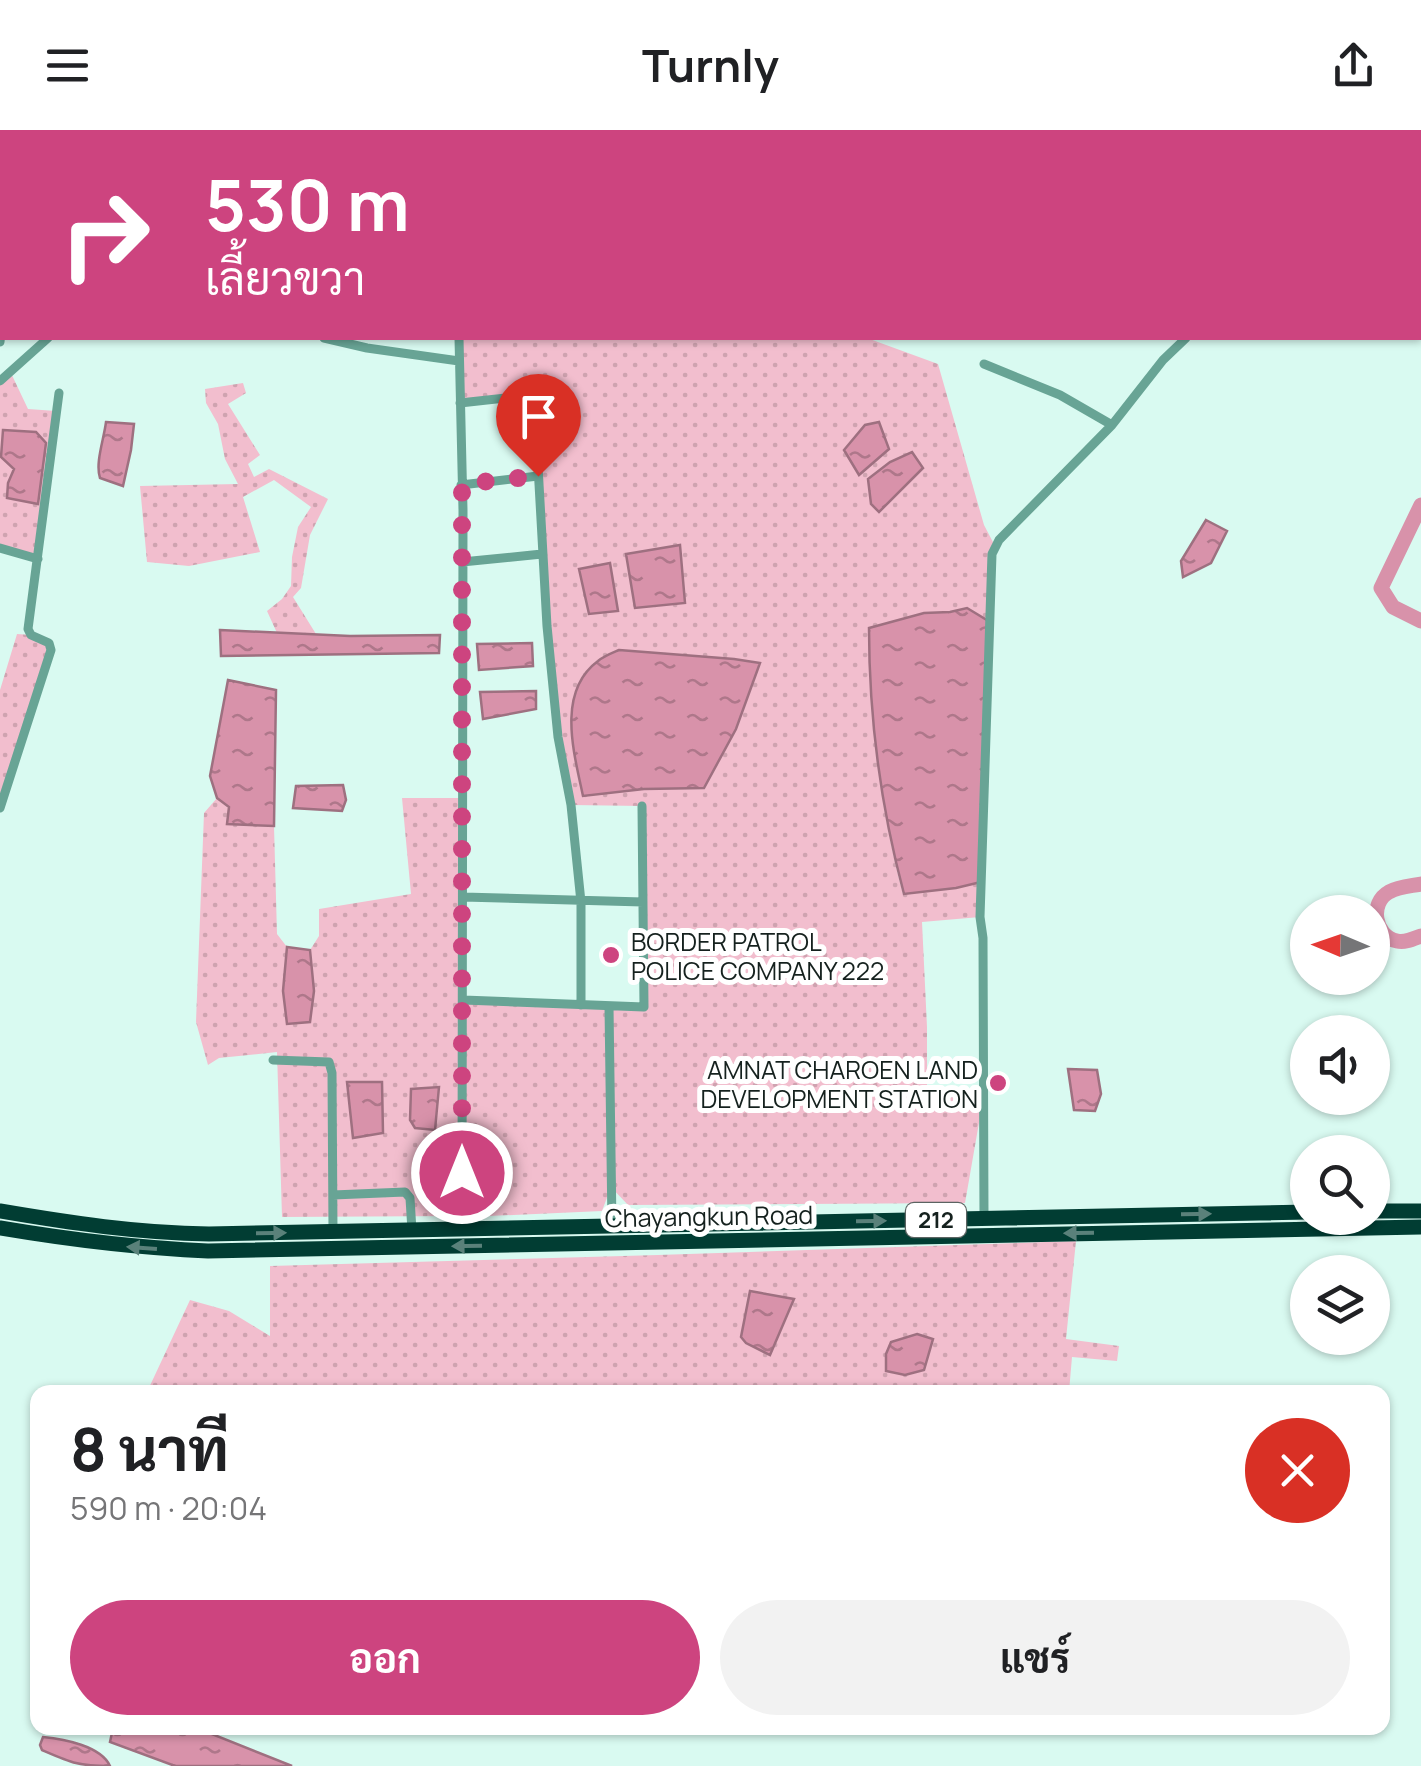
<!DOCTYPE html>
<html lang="th">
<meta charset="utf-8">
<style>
body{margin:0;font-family:Manrope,Sarabun,sans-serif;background:#f2f2f2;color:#202124;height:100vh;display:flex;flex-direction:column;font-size:38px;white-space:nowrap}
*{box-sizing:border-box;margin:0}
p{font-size:32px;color:#757577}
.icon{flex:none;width:55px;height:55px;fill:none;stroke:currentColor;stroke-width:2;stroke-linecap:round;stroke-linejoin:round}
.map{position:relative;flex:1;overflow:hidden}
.drawer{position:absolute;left:30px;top:1255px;width:1360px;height:350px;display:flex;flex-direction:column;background:#fff;border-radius:20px;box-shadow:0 2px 8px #0004}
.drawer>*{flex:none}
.banner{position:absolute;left:0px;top:0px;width:1422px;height:210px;box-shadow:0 2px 8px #0004;background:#cd447f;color:#fff;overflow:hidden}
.needle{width:65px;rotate:272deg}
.tools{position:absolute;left:1290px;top:765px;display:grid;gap:20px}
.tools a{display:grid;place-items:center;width:100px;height:100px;border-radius:50%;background:#fff;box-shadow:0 2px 8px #0004;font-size:50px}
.pin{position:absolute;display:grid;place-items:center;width:85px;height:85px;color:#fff;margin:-102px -42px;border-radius:50% 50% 50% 0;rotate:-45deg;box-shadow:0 0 10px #0007}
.pin .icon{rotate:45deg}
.me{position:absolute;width:110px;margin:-55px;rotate:0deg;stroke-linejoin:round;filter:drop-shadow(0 0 8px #0008)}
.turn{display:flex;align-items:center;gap:35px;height:210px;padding:0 40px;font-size:45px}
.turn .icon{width:130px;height:130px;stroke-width:2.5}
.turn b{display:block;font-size:70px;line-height:85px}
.round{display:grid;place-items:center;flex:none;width:105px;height:105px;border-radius:52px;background:#f2f2f2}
.headline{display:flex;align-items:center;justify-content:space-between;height:170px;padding:0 40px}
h1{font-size:60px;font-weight:700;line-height:75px}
.cta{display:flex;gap:20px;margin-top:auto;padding:20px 40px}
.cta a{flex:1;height:115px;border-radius:60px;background:#cd447f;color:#fff;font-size:40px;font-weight:700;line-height:115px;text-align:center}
.cta a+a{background:#f2f2f2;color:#202124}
header{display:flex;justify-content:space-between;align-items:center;height:130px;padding:0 40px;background:#fff;font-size:45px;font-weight:700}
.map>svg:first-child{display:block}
</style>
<header><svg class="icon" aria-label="menu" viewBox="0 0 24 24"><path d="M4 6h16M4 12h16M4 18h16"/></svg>Turnly<svg class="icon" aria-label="share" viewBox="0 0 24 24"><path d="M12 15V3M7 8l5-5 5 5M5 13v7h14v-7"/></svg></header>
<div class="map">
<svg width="1421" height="1636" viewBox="0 0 1421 1636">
<defs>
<pattern id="grass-dots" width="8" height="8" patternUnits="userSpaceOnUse" patternTransform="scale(2.5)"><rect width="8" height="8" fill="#f2bece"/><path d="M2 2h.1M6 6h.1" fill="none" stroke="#cfa3b0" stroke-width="1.8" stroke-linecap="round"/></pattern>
<pattern id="water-ripples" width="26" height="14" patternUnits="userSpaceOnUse" patternTransform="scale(2.5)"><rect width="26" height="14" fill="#d892aa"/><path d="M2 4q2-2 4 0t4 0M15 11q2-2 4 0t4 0" fill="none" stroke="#ae778a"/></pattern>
</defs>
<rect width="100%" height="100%" fill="#d9faf1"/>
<!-- grass -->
<path fill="url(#grass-dots)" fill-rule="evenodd" d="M 454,0 L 910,0 L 909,2 L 454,2 Z
M 459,208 L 867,208 L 938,234 L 984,395 L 995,416 L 990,492 L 967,478 L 950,482 L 924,483 L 870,498 C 869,587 880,678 903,764 L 956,758 L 981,752 L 980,787 L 922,792 L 927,897 L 927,964 L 935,969 L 984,964 L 965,1073 L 628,1075 L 611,1057 L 602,1081 L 466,1087 L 462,1078 L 457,1086 L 282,1087 L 277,922 L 219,928 L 208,935 L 196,892 L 204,683 L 217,668 L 230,677 L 228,694 L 274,696 L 277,804 L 287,817 L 283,861 L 314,861 L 310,820 L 319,806 L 319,779 L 411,764 L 402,668 L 463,668 L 463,870 L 643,877 L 642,676 L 571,675 L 558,607 L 534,265 L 460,273 ZM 682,525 L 734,529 L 759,533 L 736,599 L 644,659 L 583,665 L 574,622 L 571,581 Z
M 10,241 L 28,279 L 56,281 L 38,429 L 0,418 L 0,251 Z
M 243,253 L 246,263 L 228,274 L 260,325 L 248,334 L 254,347 L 269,339 L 328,369 L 310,405 L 301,458 L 293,467 L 316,504 L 277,503 L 267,481 L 282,469 L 291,456 L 292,427 L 298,397 L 311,377 L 274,350 L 243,367 L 260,422 L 189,436 L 147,432 L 140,356 L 238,354 L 225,329 L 218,294 L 206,273 L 205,259 Z
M 17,504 L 31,505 L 49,513 L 0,678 L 0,560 Z
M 1076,1111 L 1066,1209 L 1119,1216 L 1117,1231 L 1072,1227 L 1069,1262 L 147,1262 L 190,1170 L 229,1181 L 270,1206 L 270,1136 L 658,1125 Z"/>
<!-- water -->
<path fill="url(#water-ripples)" stroke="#9e7080" stroke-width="2.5" d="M 106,292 L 134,294 L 131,320 L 123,356 L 100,348 C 95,333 104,309 106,292 Z
M 879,292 L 889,319 L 859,345 L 844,320 L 865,295 Z
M 3,300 L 36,302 L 46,313 L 38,374 L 7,368 L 8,353 L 14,339 L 1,327 Z
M 912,322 L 923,338 L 879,382 L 871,374 L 868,349 L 890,332 Z
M 1206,390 L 1227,401 L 1211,433 L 1183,447 L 1181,431 Z
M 680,415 L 685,473 L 635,478 L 626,424 Z
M 610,433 L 618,481 L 589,484 L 579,439 Z
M 967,478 L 990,492 L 981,752 L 956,758 L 904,764 C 881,678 869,587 869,498 L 924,483 L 950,482 Z
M 220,500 L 350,506 L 440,505 L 439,523 L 221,526 Z
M 532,513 L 533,536 L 479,540 L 477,514 Z
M 619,520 L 734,529 L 760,533 L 736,599 L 704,658 L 644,659 L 583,666 C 574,623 556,562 598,531 C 604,526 612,523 619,520 Z
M 228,550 L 276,560 L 274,696 L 227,694 L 229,677 L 217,668 L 210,646 Z
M 536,561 L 536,579 L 483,589 L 480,562 Z
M 343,655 L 346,670 L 342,681 L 293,678 L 296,656 Z
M 287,817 L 310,820 L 314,861 L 310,892 L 287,894 L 283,861 Z
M 1068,939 L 1097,940 L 1101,964 L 1095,981 L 1074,980 Z
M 347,952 L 382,952 L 383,1003 L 353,1008 Z
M 439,957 L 435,1000 L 415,998 L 410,990 L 411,959 Z
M 750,1161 L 794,1169 L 770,1225 L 746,1213 L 741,1207 Z
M 917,1204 L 933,1209 L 924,1240 L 905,1245 L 886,1241 L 886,1224 L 891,1212 Z
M 113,1598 L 197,1598 L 292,1636 L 175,1636 L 110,1612 Z
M 43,1607 C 64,1609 101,1616 110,1636 C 78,1636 72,1633 42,1620 L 40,1615 Z"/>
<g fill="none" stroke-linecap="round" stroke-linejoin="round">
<!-- river -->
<path stroke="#d892aa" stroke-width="15" d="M 1421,375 L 1381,458 L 1393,477 L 1421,491
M 1421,754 C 1411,756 1399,756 1389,762 C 1369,773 1374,806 1397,811 C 1405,813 1413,809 1421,806"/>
<!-- street -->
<path stroke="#68a495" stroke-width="9" d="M 30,2 L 31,0
M 161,2 L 161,0
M 324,208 L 367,218 L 459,231
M 459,208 L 463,380 L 462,1077
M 0,212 L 2,192
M 984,234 L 1060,265 L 1112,295
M 0,251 L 48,208
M 460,273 L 534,265 L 547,496 L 558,607 L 571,675 L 581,772 L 581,875
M 461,355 L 538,346
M 0,418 L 38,429
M 462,432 L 542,424
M 0,678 L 51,520 L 49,513 L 31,505 L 28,499 L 59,263
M 463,767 L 643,772
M 463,870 L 644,877 L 642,676
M 609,876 L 612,1097
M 273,930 L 329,932 L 332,943 L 333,1102
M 333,1065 L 405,1062 L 410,1068 L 412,1101
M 984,1089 L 983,808 L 980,787 L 992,424 L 999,410 L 1112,295 L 1163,230 L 1186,208"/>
<!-- highway -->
<path stroke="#013d33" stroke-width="15" d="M 0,1081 C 70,1093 138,1103 209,1104 L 1308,1082
M 1372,1081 L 1421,1081
M 0,1098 C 71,1110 136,1118 208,1121 L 1421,1097"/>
</g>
<!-- one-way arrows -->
<defs><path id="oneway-solid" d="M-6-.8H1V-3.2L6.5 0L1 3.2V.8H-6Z" transform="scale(2.5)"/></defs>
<g fill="#5a817a">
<use href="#oneway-solid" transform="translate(1196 1084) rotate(-1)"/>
<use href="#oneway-solid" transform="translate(871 1091) rotate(-1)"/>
<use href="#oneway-solid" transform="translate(271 1103) rotate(-1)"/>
<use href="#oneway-solid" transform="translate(1079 1103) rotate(179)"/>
<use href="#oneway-solid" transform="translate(467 1116) rotate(179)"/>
<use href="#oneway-solid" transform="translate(142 1118) rotate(-176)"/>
</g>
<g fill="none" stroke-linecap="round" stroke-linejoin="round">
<!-- route -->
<path stroke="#cd447f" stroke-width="18" stroke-dasharray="0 32.4" d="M 462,1043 L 462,354 L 538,346"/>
</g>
<!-- markers -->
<g fill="#cd447f" stroke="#fff" stroke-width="4">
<circle cx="611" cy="825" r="10"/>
<circle cx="998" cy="953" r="10"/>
</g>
<g text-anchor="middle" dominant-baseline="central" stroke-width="10" stroke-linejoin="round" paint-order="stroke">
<!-- shield labels -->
<rect fill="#fff" stroke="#5b6462" stroke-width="2.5" x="906" y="1073" width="60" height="34" rx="8"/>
<g font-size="22" font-weight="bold" fill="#15211e">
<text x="936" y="1090">212</text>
</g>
<!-- poi labels -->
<g font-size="25" fill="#15211e" stroke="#fff" text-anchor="start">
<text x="631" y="811">BORDER PATROL<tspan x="631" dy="29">POLICE COMPANY 222</tspan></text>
<text x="978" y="939" text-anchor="end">AMNAT CHAROEN LAND<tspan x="978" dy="29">DEVELOPMENT STATION</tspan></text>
</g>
<!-- street labels -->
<g font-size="25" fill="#15211e" stroke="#fff">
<text transform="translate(709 1086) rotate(-1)">Chayangkun Road</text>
</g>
</g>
</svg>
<div class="tools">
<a><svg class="needle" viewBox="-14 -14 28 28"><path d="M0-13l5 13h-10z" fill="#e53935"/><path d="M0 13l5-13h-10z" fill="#757577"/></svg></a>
<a><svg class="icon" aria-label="sound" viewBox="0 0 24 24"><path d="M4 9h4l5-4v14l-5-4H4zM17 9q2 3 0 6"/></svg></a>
<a><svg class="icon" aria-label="search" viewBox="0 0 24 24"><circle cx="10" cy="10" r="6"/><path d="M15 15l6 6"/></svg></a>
<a><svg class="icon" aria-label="layers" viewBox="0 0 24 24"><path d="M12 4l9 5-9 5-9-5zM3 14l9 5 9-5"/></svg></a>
</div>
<div class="pin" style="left:538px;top:346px;background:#d93025"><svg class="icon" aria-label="arrive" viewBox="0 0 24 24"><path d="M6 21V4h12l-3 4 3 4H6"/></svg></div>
<svg class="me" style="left:462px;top:1043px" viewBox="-20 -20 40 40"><circle r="17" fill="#cd447f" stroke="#fff" stroke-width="3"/><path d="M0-11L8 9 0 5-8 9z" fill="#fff"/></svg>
<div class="banner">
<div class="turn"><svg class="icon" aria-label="right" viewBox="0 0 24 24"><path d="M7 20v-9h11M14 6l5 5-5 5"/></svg><div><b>530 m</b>เลี้ยวขวา</div></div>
</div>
<section class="drawer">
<div class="headline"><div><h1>8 นาที</h1><p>590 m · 20:04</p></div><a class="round" style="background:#d93025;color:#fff"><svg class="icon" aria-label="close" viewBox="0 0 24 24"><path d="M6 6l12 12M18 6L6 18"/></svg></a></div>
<div class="cta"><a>ออก</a><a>แชร์</a></div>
</section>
</div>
